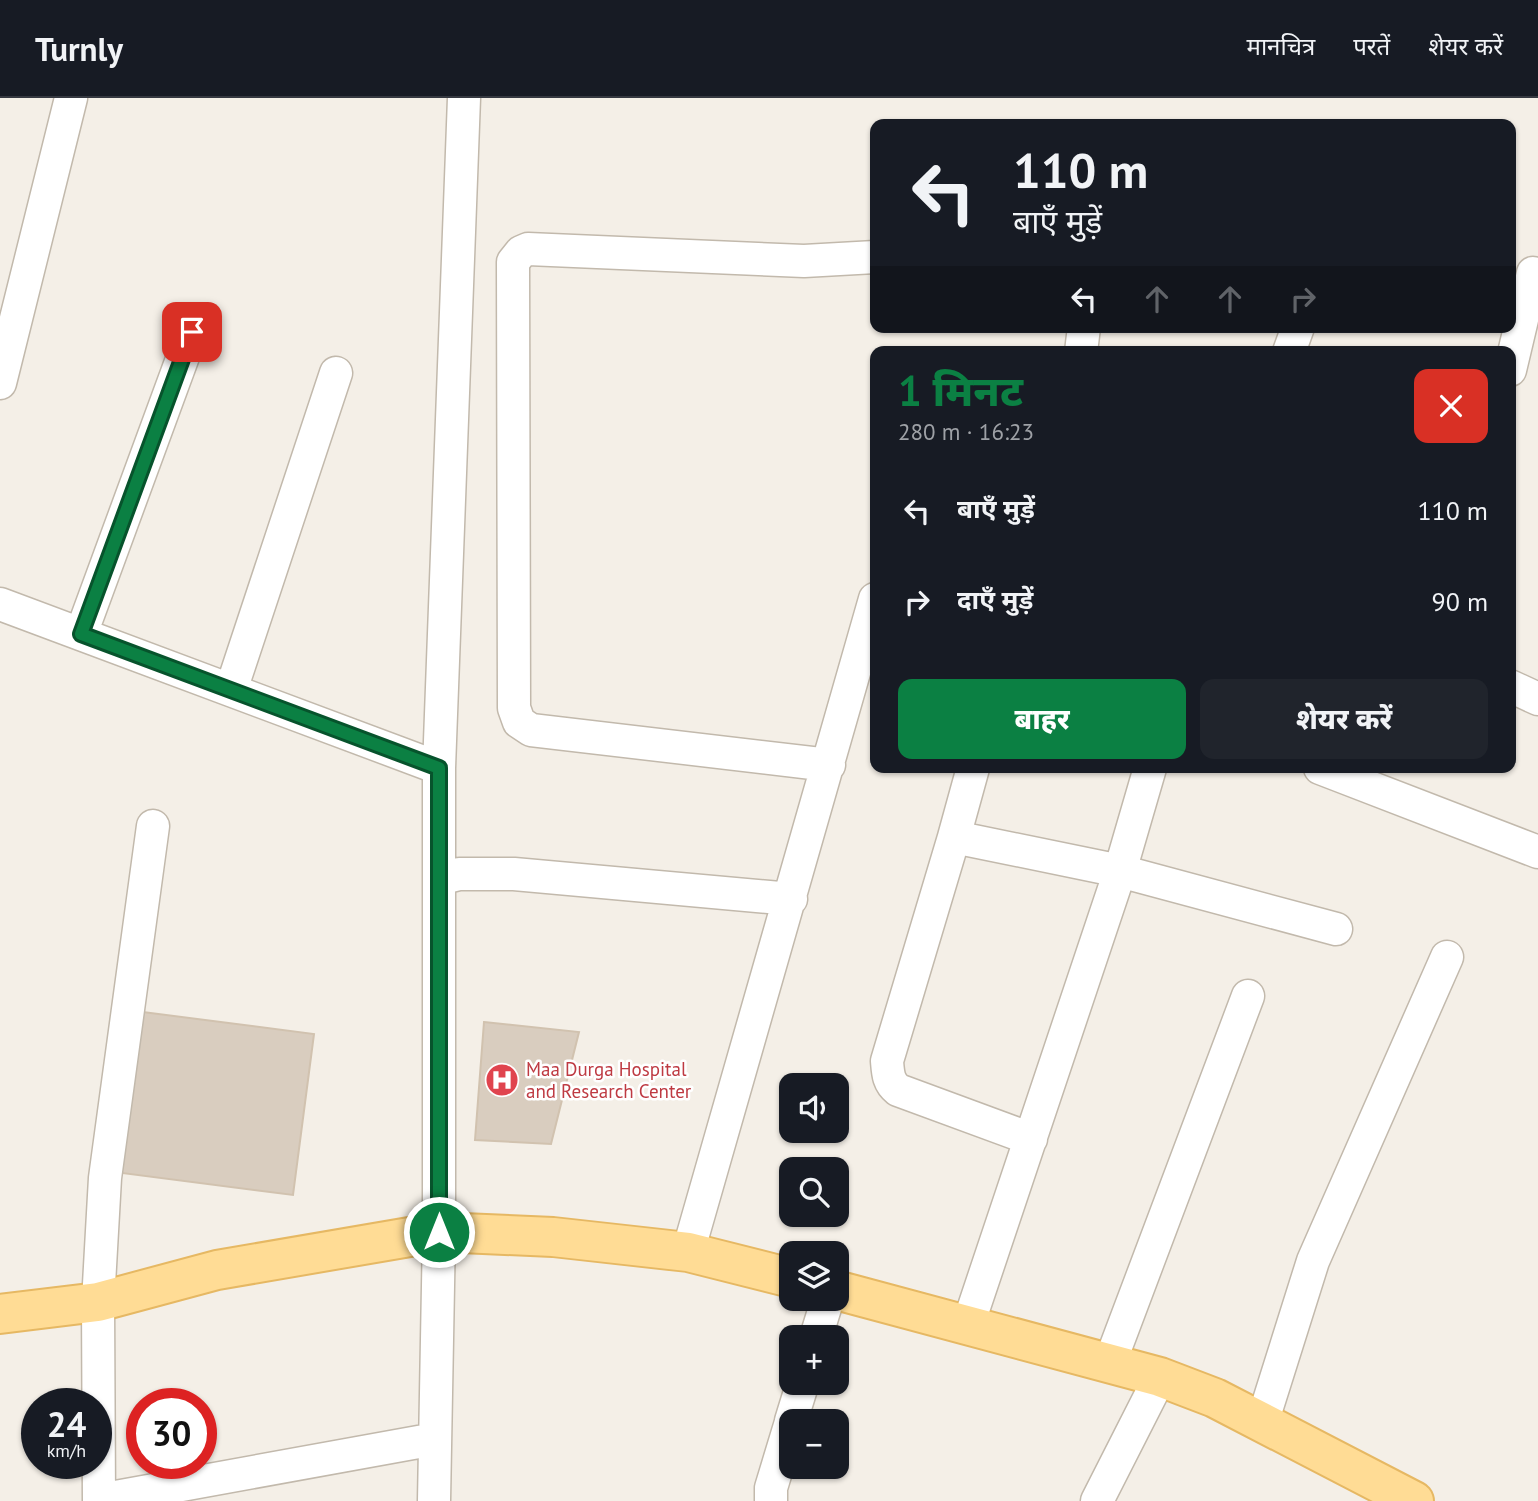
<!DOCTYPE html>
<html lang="hi">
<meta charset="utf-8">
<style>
body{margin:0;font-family:"PT Sans","Noto Sans Devanagari",sans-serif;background:#20242c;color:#f1f3f6;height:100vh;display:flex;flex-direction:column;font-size:26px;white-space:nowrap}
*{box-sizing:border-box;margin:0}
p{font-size:23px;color:#9ea1a6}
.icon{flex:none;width:38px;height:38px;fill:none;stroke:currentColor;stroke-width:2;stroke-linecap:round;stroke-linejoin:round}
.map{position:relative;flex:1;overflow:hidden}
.sheet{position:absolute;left:870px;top:248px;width:646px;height:427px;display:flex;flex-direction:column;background:#171b24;border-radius:14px;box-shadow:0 2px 5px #0004}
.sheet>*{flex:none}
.guide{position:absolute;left:870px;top:21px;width:646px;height:214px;border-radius:14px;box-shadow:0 2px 5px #0004;background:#171b24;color:#f1f3f6;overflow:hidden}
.tools{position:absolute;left:779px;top:975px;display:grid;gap:14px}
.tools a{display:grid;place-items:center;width:70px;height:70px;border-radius:14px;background:#171b24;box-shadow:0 2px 5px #0004;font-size:35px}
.speed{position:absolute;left:21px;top:1290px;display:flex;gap:14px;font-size:35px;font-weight:700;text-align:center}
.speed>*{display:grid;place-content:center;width:91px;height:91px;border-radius:50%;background:#171b24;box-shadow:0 2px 5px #0004;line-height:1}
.speed small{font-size:18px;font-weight:400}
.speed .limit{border:10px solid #d22;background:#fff;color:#111}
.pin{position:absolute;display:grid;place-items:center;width:60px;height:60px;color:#fff;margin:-30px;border-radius:14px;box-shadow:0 4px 10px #0006}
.me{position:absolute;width:77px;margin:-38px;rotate:0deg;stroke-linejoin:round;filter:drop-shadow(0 0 5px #0008)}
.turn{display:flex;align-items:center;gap:24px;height:147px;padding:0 28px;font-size:32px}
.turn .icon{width:91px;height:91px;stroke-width:2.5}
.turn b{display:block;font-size:49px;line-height:60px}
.lanes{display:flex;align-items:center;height:66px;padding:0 28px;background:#0003;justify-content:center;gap:35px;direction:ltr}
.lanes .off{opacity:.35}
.round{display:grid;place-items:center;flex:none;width:74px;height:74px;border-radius:14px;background:#20242c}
.headline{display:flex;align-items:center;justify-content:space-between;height:119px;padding:0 28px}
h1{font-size:42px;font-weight:800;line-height:52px;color:#0b8043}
.primary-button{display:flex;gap:14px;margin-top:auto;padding:14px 28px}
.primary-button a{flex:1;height:80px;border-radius:14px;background:#0b8043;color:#fff;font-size:28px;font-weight:800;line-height:80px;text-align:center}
.primary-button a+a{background:#20242c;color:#f1f3f6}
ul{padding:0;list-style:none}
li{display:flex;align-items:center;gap:21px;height:91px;padding:0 28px}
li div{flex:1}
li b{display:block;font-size:26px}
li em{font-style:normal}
header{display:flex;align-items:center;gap:42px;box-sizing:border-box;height:98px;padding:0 35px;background:#171b24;border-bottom:2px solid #363941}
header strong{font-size:33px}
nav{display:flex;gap:38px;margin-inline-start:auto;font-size:24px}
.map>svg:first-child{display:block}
</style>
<header>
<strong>Turnly</strong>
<nav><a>मानचित्र</a><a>परतें</a><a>शेयर करें</a></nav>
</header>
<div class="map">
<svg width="1538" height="1403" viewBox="0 0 1538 1403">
<rect width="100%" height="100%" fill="#f4efe7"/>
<!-- building -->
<path fill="#d9cdbf" stroke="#d1c2af" stroke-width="2" d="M 135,913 L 314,936 L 293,1097 L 114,1074 Z
M 484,924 L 579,934 L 551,1046 L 475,1042 Z"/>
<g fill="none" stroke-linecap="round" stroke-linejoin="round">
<defs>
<path id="minor" d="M 1081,254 L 1084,229
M 1289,254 L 1298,229
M 1510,272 L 1533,175
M 0,285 L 71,0
M 0,506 L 439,670
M 81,536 L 192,234
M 1510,588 L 1538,601
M 231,592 L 336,275
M 829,667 L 531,632 L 519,624 L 514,610 L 513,164 L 521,154 L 528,151 L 804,163 L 875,159
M 973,670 L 954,739 L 1120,773 L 1336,831
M 1320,670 L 1538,754
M 954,739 L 887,963 C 888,975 888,984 898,992 L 1031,1041
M 439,781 L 459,776 L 514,776 L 791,801
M 688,1154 L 875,501
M 968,1227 L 1120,773 L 1150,670
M 816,1239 L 828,1200
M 1109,1267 L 1248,898
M 791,1323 L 803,1284
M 1262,1325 L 1313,1163 L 1447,859
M 99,1402 L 435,1341
M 99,1403 L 98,1204 L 105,1080 L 153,728
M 434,1403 L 439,1134 L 439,670 L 464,0
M 771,1403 L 771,1390 L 791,1324
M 1097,1403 L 1160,1279"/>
<path id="major" d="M 836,1192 L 1160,1279 L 1215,1300 L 1414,1403
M 0,1216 L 98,1204 L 217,1172 L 439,1134 L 553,1139 L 688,1154 L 791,1180"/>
</defs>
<!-- minor casing -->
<use href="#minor" stroke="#c2b9ac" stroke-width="35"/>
<!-- major casing -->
<use href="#major" stroke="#e6b863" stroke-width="42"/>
<!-- minor -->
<use href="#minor" stroke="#fff" stroke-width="32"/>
<!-- major -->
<use href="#major" stroke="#ffdc95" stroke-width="38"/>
</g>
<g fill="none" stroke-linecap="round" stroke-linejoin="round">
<defs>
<path id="route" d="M 192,234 L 81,536 L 439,670 L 439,1134"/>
</defs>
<!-- route casing -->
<use href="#route" stroke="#07532c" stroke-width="18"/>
<!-- route -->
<use href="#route" stroke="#0b8043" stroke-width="12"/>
</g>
<!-- icons -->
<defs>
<symbol id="hospital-disc" viewBox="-11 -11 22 22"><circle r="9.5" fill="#e0444e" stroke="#fff"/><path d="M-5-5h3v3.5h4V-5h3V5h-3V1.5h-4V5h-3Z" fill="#fff"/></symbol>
</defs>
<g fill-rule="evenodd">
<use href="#hospital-disc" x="483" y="963" width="38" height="38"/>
</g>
<g text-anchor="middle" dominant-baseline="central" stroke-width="5" stroke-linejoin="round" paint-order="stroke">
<!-- health labels -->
<g font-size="19" fill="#be3a42" stroke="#fff" text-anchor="start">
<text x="526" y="971">Maa Durga Hospital<tspan x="526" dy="22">and Research Center</tspan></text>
</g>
</g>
</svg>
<div class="tools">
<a><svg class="icon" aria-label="sound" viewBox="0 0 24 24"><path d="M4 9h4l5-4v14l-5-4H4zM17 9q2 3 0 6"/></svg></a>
<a><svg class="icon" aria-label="search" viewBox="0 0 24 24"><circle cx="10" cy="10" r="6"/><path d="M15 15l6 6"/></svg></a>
<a><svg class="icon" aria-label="layers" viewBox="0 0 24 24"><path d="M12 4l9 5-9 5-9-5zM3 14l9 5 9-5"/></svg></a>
<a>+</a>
<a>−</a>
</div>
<div class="speed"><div>24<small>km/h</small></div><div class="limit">30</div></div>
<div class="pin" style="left:192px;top:234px;background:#d93025"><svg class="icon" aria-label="arrive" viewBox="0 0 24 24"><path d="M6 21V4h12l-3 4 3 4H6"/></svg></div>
<svg class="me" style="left:439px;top:1134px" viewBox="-20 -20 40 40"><circle r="17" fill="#0b8043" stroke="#fff" stroke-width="3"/><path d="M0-11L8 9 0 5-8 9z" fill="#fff"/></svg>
<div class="guide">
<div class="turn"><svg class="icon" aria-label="left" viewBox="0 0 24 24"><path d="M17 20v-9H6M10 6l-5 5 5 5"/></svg><div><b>110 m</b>बाएँ मुड़ें</div></div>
<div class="lanes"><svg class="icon" aria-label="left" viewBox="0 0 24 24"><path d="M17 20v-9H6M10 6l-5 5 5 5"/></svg><svg class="icon off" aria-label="ahead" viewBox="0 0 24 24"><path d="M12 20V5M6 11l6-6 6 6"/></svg><svg class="icon off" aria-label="ahead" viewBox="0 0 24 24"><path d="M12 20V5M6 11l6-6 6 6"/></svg><svg class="icon off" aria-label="right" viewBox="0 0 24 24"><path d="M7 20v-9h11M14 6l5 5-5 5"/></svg></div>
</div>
<section class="sheet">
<div class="headline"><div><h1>1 मिनट</h1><p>280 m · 16:23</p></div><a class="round" style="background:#d93025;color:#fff"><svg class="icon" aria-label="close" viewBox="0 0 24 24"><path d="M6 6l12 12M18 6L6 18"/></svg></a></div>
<ul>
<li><svg class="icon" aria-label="left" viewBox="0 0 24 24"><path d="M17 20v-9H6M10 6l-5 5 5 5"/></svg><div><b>बाएँ मुड़ें</b></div><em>110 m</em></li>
<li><svg class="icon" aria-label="right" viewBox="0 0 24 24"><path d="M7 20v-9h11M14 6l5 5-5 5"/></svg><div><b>दाएँ मुड़ें</b></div><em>90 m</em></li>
</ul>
<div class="primary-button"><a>बाहर</a><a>शेयर करें</a></div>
</section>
</div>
